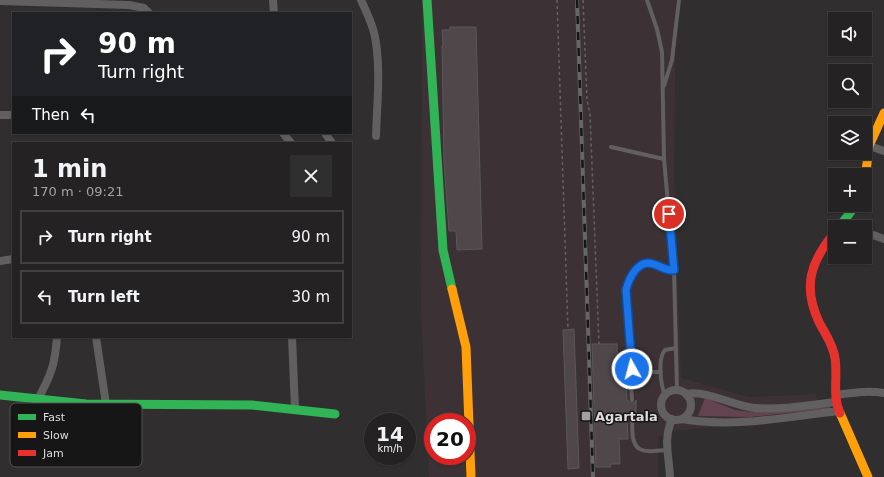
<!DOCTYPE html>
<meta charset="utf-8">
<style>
body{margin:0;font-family:"DejaVu Sans",sans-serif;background:#302f30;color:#f1f3f6;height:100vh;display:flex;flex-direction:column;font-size:15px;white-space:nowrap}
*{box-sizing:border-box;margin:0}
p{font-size:13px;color:#a3a4a6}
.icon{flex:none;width:22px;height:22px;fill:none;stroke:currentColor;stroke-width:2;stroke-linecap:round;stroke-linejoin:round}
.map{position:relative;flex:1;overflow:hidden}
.side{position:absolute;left:12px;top:142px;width:340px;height:196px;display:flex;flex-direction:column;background:#242223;border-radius:0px;box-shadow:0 1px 3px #0004,0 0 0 1px #413f41}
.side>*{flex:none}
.hud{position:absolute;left:12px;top:12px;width:340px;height:122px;border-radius:0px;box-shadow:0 1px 3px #0004,0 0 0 1px #413f41;background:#202124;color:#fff;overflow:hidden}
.fabs{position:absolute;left:828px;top:12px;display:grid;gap:8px}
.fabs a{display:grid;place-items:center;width:44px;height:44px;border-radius:0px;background:#242223;box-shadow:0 1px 3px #0004,0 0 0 1px #413f41;font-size:20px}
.speed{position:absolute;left:364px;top:413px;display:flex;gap:8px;font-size:20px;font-weight:700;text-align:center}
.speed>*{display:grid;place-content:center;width:52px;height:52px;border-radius:50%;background:#242223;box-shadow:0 1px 3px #0004,0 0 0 1px #413f41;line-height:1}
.speed small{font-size:10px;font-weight:400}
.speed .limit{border:6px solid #d22;background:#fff;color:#111}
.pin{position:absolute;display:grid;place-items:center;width:34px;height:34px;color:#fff;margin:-17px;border:2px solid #fff;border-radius:50%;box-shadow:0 1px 4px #0007}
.me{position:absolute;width:44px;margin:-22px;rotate:353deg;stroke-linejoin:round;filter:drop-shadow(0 0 3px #0008)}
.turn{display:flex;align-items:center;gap:14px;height:84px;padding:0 20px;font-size:18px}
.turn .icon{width:52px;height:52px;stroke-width:2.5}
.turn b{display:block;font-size:28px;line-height:34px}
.then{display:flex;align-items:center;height:38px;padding:0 20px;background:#0003;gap:8px;font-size:15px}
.round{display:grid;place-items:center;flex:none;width:42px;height:42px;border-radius:0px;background:#302f30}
.overview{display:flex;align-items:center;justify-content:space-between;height:68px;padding:0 20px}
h1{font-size:24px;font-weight:700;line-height:30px}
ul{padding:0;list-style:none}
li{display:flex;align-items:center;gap:12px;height:54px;margin:0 8px 6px;padding:0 12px;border:2px solid #413f41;border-radius:0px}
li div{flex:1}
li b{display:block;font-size:15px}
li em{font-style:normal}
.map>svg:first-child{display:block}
</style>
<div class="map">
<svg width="884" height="477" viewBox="0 0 884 477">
<rect width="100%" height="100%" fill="#302e2f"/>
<!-- built -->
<path fill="#3c3236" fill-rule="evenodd" d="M 422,0 L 676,0 L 674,172 L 681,378 L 749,397 L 816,394 L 820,416 L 672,431 L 658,437 L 658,477 L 429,477 L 421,313 ZM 433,422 L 467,422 L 467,456 L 433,456 Z"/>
<!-- green -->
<path fill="#63434f" d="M 705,398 L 735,410 L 751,412 L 830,407 L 830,408 L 829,409 L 750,417 L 698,416 Z"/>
<!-- building -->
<path fill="#4f474a" stroke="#595858" d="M 450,27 L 476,27 L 482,249 L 457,250 L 456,231 L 449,231 L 444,162 L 442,46 L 443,46 L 442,30 L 450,30 Z
M 574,329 L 579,468 L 568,469 L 563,330 Z
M 592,344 L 617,344 L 618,373 L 626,372 L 627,400 L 632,403 L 634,403 L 636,400 L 636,413 L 632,410 L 627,413 L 628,439 L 619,439 L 620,464 L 610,464 L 611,467 L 596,467 Z"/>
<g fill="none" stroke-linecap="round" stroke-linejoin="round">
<!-- path -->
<path stroke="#646263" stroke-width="1.5" stroke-dasharray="3 3" stroke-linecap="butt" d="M 557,0 L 568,330
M 583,0 L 587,100 L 590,114 L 599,344"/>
<!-- lane -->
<path stroke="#615f60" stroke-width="4" d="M 647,0 L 657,29 L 662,52 L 664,159 L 674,270 L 677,390
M 664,86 L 672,60 L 679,0
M 611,147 L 664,159
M 634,374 L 630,364 L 626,297 C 626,284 633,262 650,263 C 659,264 664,271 674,270
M 665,396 C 661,385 657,359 665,350 L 676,348
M 632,400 L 631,383 L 634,374 L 643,372 L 661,372
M 632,413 C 633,424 629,446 642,450 C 649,453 660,450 667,450"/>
<!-- street -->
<path stroke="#615f60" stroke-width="8" d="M 273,0 L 274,13
M 361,0 C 366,11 373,25 375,37 C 381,69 377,103 376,136
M 0,1 L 129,5 L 144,8 L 149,13
M 0,115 L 13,115
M 283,133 L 291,143
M 325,133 L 332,143
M 869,146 L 884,151
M 842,224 L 851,227
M 865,232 L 884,239
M 0,261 L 13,259
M 96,337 L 106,404
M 292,337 L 295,409
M661 405a15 15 0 1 1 30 0a15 15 0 1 1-30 0Z
M 686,394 C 709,390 732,406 755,408 C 782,410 810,405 836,402
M 836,395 C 852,393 867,390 884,393
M 38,399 C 51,375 55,365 57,337
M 682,419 C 733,428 787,417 839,411
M 670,477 C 669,455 663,440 672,419"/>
<!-- fast -->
<path stroke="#30b455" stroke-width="9" d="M 427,0 L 443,250 L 452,289
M 839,227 L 856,205
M 0,395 L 86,404 L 252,405 L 335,414"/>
<!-- slow -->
<path stroke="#ff9f0a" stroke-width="9" d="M 865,180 L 869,146 L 884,113
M 452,289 L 466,347 L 471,477
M 840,413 L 868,477"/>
<!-- jam -->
<path stroke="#e5322d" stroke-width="9" d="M 835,232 C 811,261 802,286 819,322 C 825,334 833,344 835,358 C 838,376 832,396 840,413"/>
<defs>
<path id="rail" d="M 577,0 L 593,477"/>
</defs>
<!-- rail casing -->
<use href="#rail" stroke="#676566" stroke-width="4"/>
<!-- rail -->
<use href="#rail" stroke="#171616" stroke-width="2.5" stroke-dasharray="8" stroke-linecap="butt"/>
</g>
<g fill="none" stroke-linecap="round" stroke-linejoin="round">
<defs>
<path id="route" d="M 632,369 L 626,290 C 629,278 638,259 653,264 C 661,266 665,271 674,270 L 669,214"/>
</defs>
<!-- route casing -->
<use href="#route" stroke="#114b97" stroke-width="10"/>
<!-- route -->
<use href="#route" stroke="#1a73e8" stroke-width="7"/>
</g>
<!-- markers -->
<rect fill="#a19fa0" stroke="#171616" stroke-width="1.5" x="581" y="411" width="10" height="10" rx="2"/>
<g text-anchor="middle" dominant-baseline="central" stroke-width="3" stroke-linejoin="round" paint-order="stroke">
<!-- poi labels -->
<g font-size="13" font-weight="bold" fill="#dedcdd" stroke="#171616" text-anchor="start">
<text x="595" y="416">Agartala</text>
</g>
</g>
<!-- legend -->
<rect x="10" y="403" width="132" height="64" rx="6" fill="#171616" stroke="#535152" stroke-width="1"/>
<rect x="18" y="414" width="18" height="6" fill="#30b455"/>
<rect x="18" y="432" width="18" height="6" fill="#ff9f0a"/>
<rect x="18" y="450" width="18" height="6" fill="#e5322d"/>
<g font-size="11" fill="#dedcdd">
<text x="43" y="421">Fast</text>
<text x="43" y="439">Slow</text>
<text x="43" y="457">Jam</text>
</g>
</svg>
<div class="fabs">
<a><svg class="icon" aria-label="sound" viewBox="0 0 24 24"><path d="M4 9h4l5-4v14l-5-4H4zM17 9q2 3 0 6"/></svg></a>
<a><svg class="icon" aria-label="search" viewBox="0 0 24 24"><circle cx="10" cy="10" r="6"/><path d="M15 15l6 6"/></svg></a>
<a><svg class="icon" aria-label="layers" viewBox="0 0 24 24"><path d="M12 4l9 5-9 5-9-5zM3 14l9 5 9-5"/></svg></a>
<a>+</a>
<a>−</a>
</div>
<div class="speed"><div>14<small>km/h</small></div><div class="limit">20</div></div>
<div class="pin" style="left:669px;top:214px;background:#d93025"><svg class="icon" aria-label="arrive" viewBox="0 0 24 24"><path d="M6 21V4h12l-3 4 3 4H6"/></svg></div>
<svg class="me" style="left:632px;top:369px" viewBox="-20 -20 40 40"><circle r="17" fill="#1a73e8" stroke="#fff" stroke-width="3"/><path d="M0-11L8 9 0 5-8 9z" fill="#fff"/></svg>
<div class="hud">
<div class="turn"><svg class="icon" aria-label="right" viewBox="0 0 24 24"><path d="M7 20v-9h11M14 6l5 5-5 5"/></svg><div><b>90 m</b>Turn right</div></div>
<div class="then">Then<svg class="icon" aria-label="left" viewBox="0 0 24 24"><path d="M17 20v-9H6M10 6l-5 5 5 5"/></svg></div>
</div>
<section class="side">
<div class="overview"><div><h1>1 min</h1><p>170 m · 09:21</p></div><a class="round"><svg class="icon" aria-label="close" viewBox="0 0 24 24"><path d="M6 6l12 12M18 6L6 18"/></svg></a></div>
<ul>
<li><svg class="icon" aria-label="right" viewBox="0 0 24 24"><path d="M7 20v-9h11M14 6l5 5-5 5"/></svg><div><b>Turn right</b></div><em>90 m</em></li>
<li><svg class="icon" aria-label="left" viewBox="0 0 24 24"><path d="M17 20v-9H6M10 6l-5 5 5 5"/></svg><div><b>Turn left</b></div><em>30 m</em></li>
</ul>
</section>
</div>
